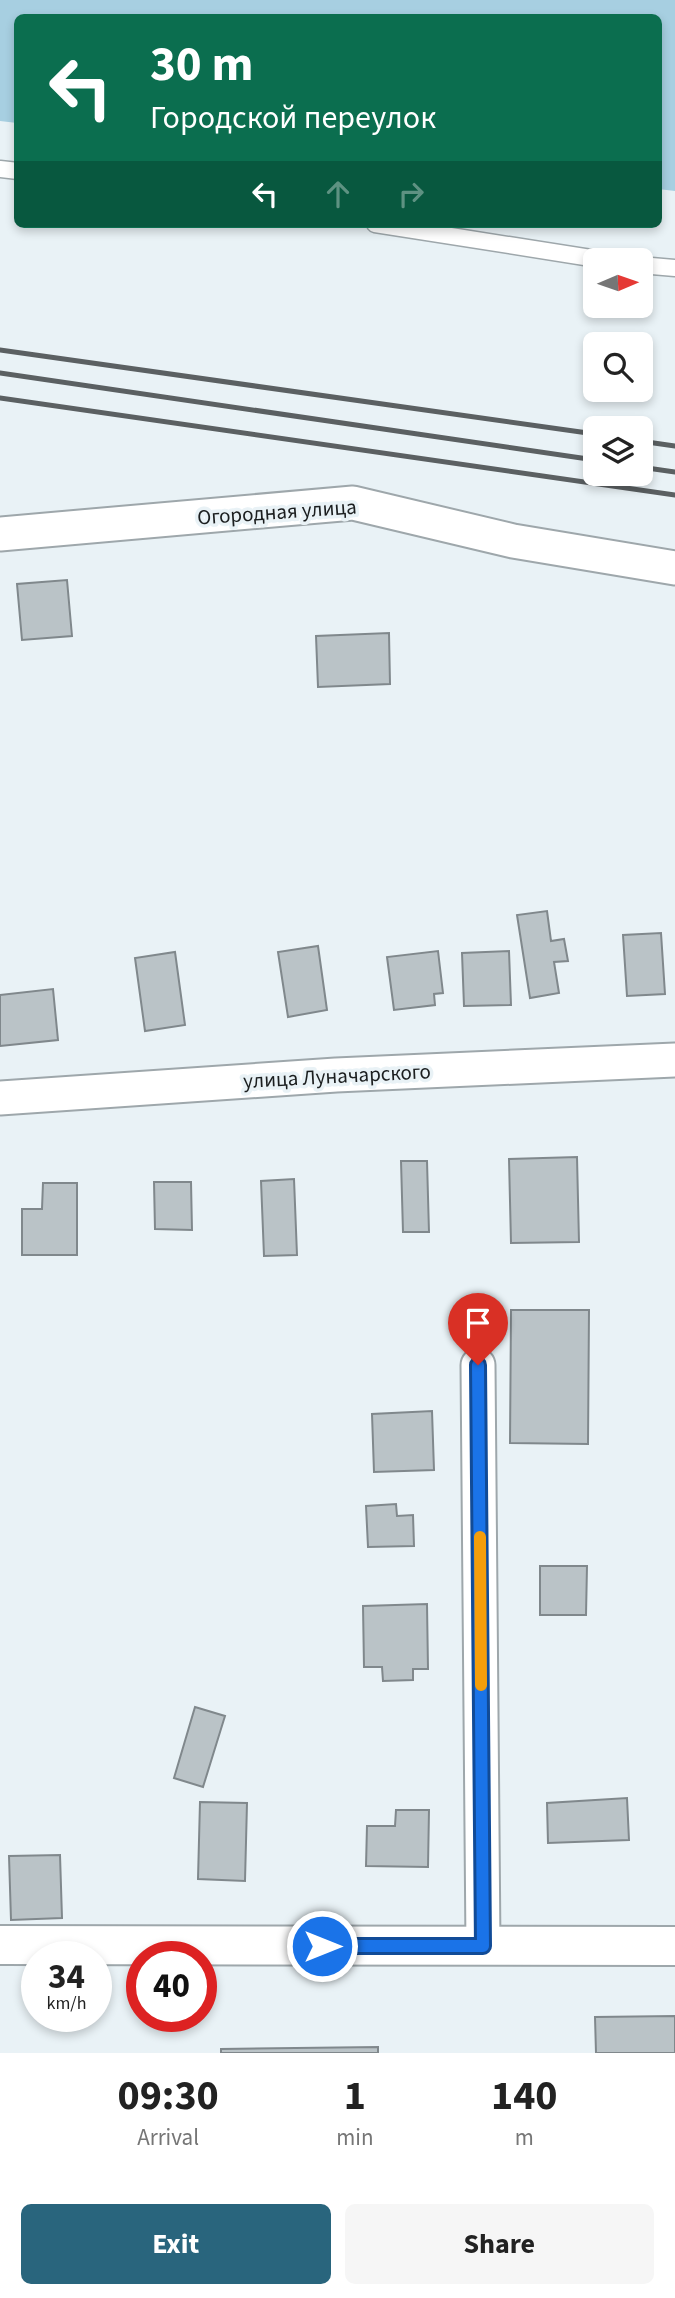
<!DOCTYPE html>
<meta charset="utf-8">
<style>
body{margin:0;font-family:"Source Sans 3",sans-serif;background:#f6f6f6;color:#222;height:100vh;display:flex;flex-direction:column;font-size:26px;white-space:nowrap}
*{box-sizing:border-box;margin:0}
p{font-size:23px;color:#767676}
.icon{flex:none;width:38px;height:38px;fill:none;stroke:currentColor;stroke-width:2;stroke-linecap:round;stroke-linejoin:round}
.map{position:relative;height:2053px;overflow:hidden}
.details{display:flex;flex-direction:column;background:#fff;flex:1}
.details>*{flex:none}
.guide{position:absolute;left:14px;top:14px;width:648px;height:214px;border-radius:10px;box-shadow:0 4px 10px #0003;background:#0b6e4f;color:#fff;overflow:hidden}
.needle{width:46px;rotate:88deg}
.fabs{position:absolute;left:583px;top:248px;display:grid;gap:14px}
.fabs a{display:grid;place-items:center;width:70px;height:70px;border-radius:10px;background:#fff;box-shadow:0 4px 10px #0003;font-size:35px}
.speed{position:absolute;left:21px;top:1941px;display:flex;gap:14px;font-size:35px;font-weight:700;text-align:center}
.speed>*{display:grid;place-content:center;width:91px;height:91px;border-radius:50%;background:#fff;box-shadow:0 4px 10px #0003;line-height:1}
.speed small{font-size:18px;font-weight:400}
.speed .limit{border:10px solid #d22;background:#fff;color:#111}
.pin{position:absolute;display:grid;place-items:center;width:60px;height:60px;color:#fff;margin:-72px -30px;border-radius:50% 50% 50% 0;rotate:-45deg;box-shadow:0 0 7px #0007}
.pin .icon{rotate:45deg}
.me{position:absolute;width:77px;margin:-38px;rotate:90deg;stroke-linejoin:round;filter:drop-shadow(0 0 5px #0008)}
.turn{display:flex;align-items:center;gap:24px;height:147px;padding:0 21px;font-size:32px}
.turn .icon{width:91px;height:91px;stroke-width:2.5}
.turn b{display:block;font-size:49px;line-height:60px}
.lanes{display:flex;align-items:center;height:66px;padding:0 21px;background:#0003;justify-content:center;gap:35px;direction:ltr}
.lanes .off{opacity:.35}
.eta{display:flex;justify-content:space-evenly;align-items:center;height:119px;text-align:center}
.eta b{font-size:42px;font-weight:700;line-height:49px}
.button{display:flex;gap:14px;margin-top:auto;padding:14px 21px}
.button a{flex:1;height:80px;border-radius:10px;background:#29657d;color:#fff;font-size:28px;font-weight:700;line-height:80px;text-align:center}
.button a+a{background:#f6f6f6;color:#222}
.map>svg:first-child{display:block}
</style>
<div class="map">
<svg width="675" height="2053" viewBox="0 0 675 2053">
<rect width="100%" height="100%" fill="#e9f2f6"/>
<!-- green -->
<path fill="#a7cfe1" d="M 0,0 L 675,0 L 675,191 L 658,189 L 658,18 L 18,18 L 17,123 L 0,121 Z"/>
<!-- building -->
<path fill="#bac3c7" stroke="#80888c" stroke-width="2" d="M 67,580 L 72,636 L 22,640 L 17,584 Z
M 389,633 L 390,684 L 318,687 L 316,636 Z
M 547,911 L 551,941 L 564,939 L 568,961 L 554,962 L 559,993 L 530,998 L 517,915 Z
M 661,933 L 665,994 L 627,996 L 623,935 Z
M 318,946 L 327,1010 L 288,1017 L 278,952 Z
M 438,951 L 443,993 L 434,994 L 435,1005 L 394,1010 L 387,957 Z
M 509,951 L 511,1005 L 464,1006 L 462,953 Z
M 175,952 L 185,1025 L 145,1031 L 135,958 Z
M 53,989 L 58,1040 L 0,1046 L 0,995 Z
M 577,1157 L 579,1242 L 511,1243 L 509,1159 Z
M 401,1161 L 427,1161 L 429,1232 L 403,1232 Z
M 294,1179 L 297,1255 L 264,1256 L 261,1181 Z
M 154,1182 L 191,1182 L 192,1230 L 155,1229 Z
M 43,1183 L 77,1183 L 77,1255 L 22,1255 L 22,1209 L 42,1209 Z
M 511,1310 L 589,1310 L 588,1444 L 510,1443 Z
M 432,1411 L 434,1470 L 374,1472 L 372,1414 Z
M 396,1504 L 397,1516 L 413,1515 L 414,1546 L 368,1547 L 366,1506 Z
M 540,1566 L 587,1566 L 586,1615 L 540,1615 Z
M 427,1604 L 428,1669 L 413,1669 L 413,1680 L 383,1681 L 382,1667 L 364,1667 L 363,1606 Z
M 195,1707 L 225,1716 L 203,1787 L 174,1778 Z
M 627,1798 L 629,1840 L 548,1843 L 547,1803 Z
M 200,1802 L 247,1803 L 245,1881 L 198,1879 Z
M 396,1810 L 429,1810 L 428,1867 L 366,1866 L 367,1826 L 395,1826 Z
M 60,1855 L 62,1918 L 11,1920 L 9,1856 Z
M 675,2016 L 675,2053 L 596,2053 L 595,2017 Z
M 378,2047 L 378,2053 L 221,2053 L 221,2049 Z"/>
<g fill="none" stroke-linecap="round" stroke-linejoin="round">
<defs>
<path id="lane" d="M 0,169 L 18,171
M 375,224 L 610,261
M 640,265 L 675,268"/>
<path id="street" d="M 0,534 L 353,503 L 513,541 L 675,568
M 0,1098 L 336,1075 L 675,1060
M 478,1365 L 483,1946"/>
<path id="secondary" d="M 0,1945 L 675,1946"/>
</defs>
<!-- lane casing -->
<use href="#lane" stroke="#9ea7ab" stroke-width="19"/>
<!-- street casing -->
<use href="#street" stroke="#9ea7ab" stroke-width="37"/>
<!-- secondary casing -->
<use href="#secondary" stroke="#9ea7ab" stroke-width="42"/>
<!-- lane -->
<use href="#lane" stroke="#fff" stroke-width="16"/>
<!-- street -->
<use href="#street" stroke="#fff" stroke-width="33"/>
<!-- secondary -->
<use href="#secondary" stroke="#fff" stroke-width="38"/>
<!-- rail -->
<path stroke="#5b6062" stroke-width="5" d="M 0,350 L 595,434
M 0,373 L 595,460
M 0,398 L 675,495
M 640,441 L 675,446
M 640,467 L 675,472"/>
</g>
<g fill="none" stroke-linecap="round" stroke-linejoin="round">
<defs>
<path id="route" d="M 322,1946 L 483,1946 L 478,1365"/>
</defs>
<!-- route casing -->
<use href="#route" stroke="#114b97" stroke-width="18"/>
<!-- route -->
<use href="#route" stroke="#1a73e8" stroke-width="12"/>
<!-- slow -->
<path stroke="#f59e0b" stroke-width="12" d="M 480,1537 L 481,1685"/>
</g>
<g text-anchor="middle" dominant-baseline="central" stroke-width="7" stroke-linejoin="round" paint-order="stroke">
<!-- street labels -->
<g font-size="21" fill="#1b1e1f" stroke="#e9f2f6">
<text transform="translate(277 512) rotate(-4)">Огородная улица</text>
<text transform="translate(337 1076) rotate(-3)">улица Луначарского</text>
</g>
</g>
</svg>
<div class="fabs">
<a><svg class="needle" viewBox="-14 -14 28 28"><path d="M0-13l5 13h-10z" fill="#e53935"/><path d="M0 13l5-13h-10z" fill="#767676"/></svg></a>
<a><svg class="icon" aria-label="search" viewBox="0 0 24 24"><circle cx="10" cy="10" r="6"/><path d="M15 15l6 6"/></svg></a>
<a><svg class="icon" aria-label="layers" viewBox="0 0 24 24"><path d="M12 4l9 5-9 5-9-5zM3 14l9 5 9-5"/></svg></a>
</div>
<div class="speed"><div>34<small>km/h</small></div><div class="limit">40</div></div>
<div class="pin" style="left:478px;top:1365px;background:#d93025"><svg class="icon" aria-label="arrive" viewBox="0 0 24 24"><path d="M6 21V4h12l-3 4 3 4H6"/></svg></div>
<svg class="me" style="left:322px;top:1946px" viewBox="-20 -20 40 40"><circle r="17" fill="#1a73e8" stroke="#fff" stroke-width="3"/><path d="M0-11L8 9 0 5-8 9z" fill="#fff"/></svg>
<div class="guide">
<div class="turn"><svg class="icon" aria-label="left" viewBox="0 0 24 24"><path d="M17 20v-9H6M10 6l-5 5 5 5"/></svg><div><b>30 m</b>Городской переулок</div></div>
<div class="lanes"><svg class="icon" aria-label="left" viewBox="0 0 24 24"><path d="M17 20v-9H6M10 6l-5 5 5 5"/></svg><svg class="icon off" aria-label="ahead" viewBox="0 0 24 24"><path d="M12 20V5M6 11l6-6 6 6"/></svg><svg class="icon off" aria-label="right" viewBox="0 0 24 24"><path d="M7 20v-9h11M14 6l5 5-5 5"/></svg></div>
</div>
</div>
<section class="details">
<div class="eta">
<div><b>09:30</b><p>Arrival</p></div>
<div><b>1</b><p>min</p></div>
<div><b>140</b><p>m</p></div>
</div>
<div class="button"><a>Exit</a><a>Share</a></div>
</section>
